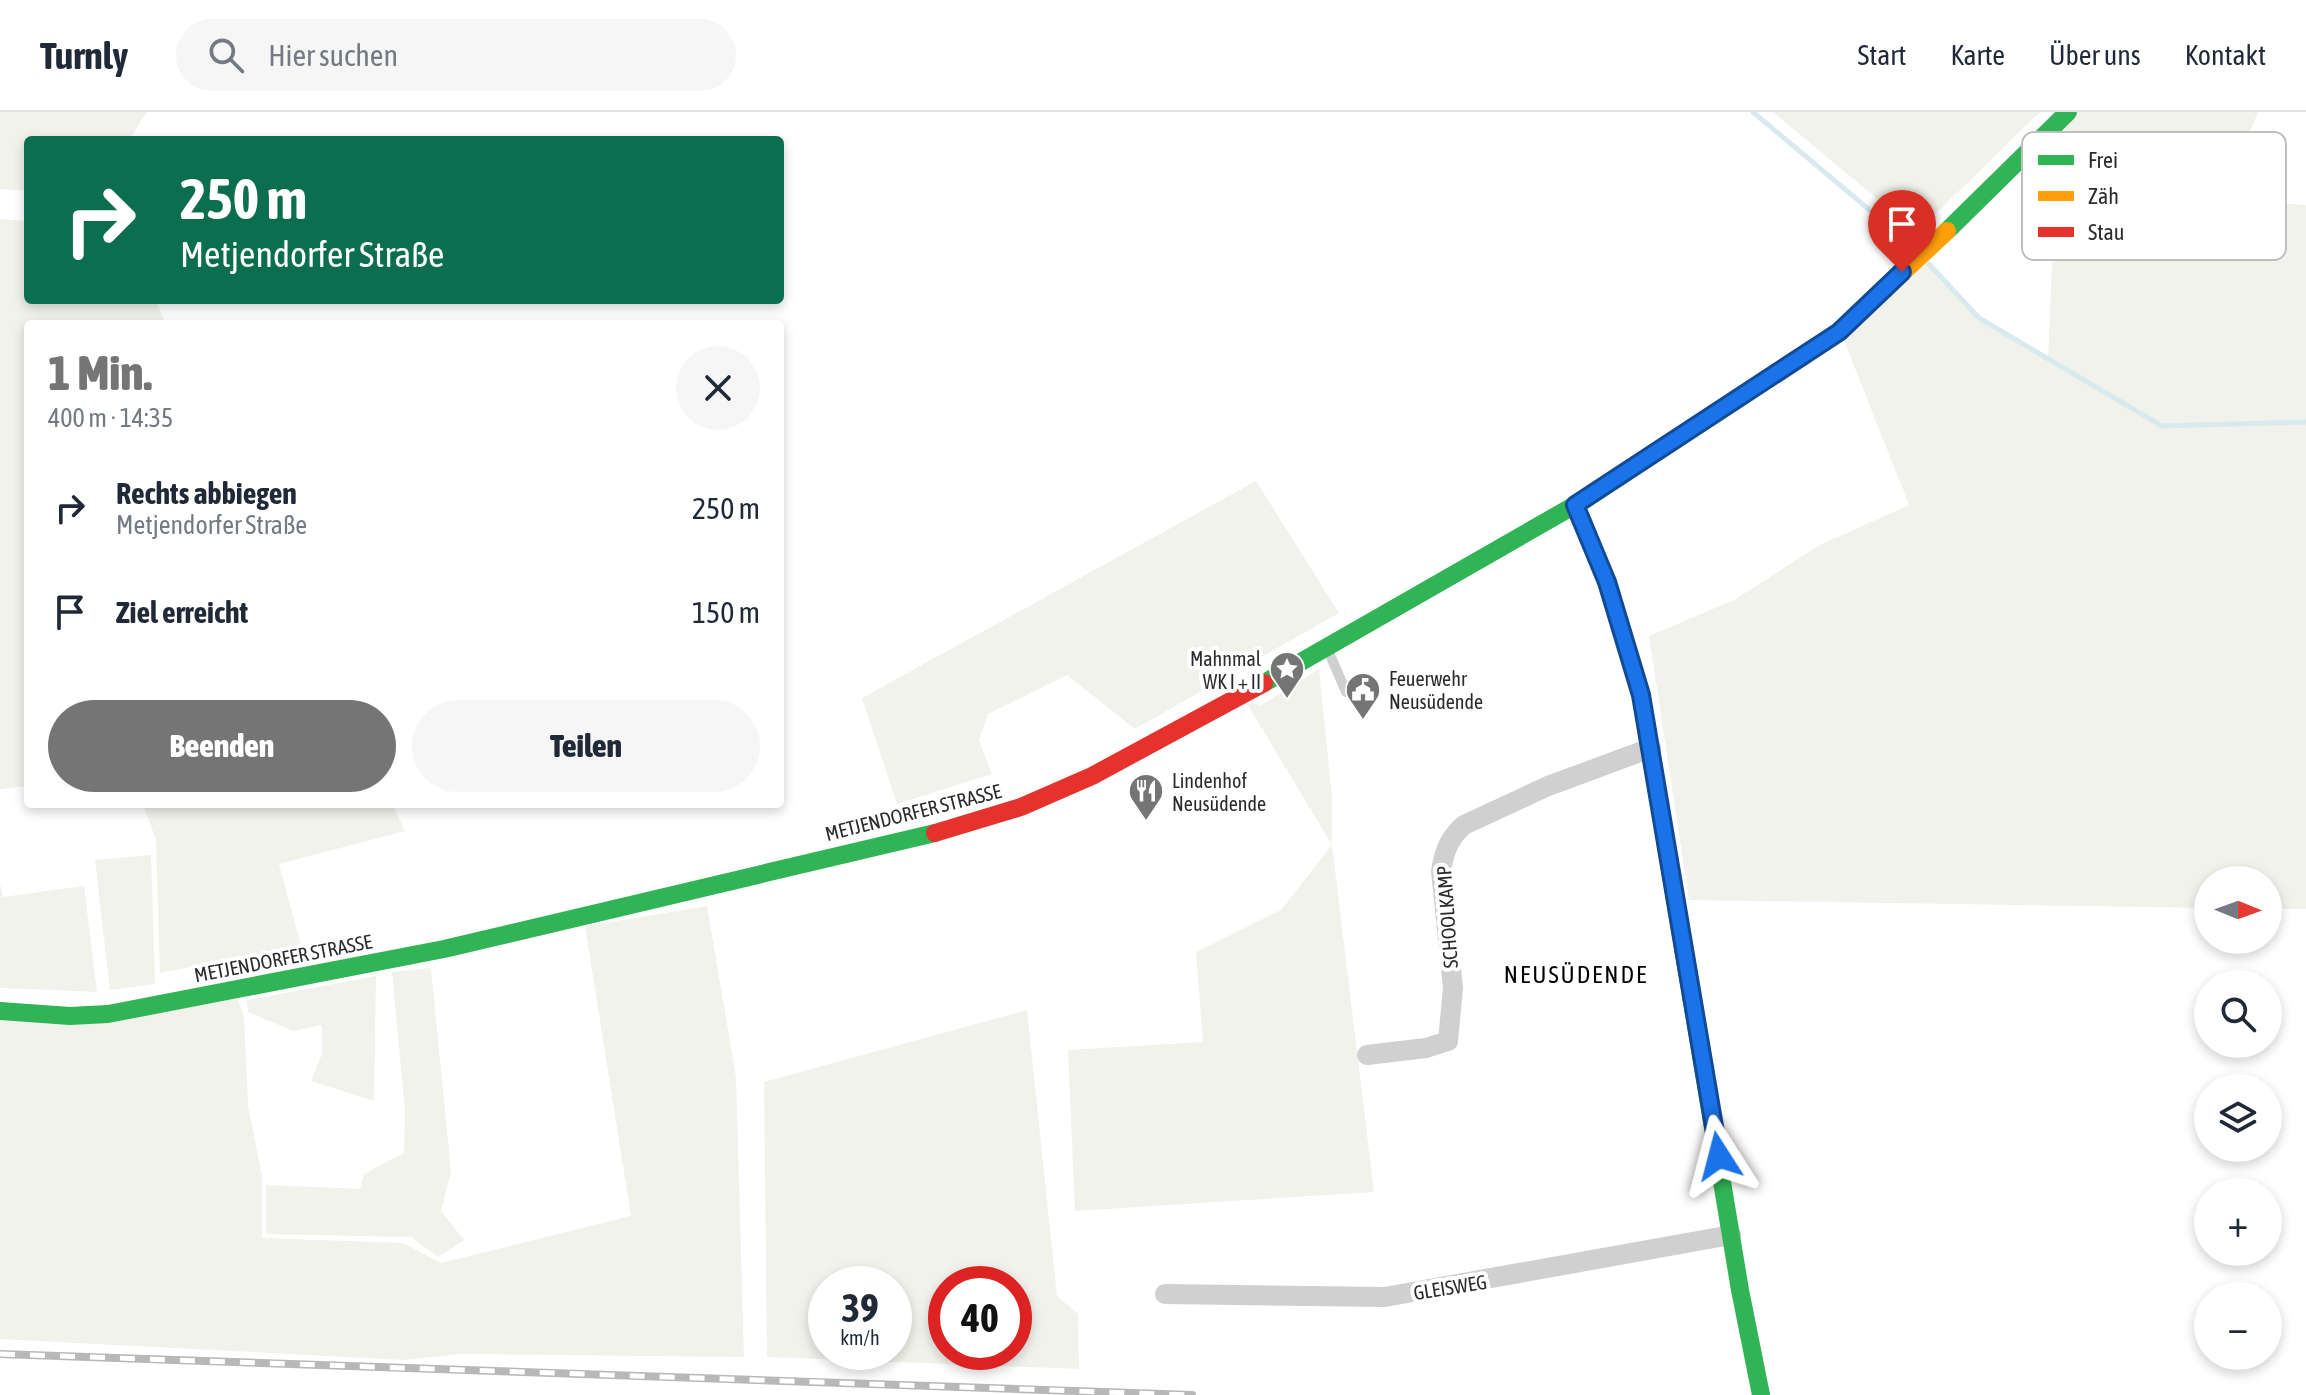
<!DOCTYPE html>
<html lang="de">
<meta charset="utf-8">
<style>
body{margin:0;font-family:"Asap Condensed",sans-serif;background:#f6f6f7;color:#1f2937;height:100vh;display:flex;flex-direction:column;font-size:30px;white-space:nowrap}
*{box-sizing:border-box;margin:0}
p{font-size:26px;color:#747a83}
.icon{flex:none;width:44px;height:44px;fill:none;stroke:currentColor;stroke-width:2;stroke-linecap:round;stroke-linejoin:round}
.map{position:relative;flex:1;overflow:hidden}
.sheet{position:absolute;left:24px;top:208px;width:760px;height:488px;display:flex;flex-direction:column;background:#fff;border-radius:8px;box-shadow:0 4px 12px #0003}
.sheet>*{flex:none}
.hud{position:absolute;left:24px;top:24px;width:760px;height:168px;border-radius:8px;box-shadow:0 4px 12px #0003;background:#0b6e4f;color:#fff;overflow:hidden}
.needle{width:52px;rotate:91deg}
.controls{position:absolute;left:2194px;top:754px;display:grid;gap:16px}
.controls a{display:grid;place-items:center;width:88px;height:88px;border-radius:50%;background:#fff;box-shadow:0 4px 12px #0003;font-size:40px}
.speed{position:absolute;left:808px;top:1154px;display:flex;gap:16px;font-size:40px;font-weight:700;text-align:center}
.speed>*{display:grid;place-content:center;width:104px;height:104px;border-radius:50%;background:#fff;box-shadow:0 4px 12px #0003;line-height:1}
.speed small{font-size:20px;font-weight:400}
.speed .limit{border:12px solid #d22;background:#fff;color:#111}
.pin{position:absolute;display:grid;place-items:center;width:68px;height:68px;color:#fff;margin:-82px -34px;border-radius:50% 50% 50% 0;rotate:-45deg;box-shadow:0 0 8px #0007}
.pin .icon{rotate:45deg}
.me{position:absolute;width:88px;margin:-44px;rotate:351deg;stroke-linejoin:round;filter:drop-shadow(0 0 6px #0008)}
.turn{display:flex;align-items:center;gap:28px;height:168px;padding:0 24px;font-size:36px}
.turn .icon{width:104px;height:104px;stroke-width:2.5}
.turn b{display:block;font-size:56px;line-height:68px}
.round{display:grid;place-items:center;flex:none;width:84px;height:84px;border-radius:42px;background:#f6f6f7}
.overview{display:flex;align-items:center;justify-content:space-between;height:136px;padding:0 24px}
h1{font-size:48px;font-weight:800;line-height:60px;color:#757575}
.cta{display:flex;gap:16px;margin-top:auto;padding:16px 24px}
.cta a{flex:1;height:92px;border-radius:48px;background:#757575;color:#fff;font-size:32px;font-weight:800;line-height:92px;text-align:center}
.cta a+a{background:#f6f6f7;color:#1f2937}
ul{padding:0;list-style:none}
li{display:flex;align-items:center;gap:24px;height:104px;padding:0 24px}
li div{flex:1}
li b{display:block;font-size:30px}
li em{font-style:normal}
header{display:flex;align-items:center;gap:48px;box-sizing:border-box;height:112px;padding:0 40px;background:#fff;border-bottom:2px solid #e0e1e3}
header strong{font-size:38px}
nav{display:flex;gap:44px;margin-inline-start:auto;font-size:28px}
.search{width:560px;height:72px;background:#f6f6f7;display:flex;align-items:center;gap:20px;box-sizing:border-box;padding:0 28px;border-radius:44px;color:#747a83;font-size:30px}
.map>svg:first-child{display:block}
</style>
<header>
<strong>Turnly</strong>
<div class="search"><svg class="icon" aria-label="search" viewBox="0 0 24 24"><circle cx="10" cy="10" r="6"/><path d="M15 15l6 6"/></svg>Hier suchen</div>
<nav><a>Start</a><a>Karte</a><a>Über uns</a><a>Kontakt</a></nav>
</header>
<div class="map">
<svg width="2306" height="1283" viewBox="0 0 2306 1283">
<rect width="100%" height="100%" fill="#fff"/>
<!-- green -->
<path fill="#f1f2eb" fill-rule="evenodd" d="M 0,0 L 147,0 L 129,28 L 28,28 L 28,79 L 0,77 Z
M 1773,0 L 2040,0 L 1914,123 L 1883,92 Z
M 2077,0 L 2258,0 L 2224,87 L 2306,93 L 2306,797 L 2268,797 L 2268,768 L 2208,768 L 2208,796 L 1689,788 L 1649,524 L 1734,488 L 1820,433 L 1909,393 L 1843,226 L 1929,149 L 1979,206 L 2048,247 L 2053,130 L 2024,56 Z
M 0,107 L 28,109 L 28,188 L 155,188 L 166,212 L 28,212 L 28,674 L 0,677 Z
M 1256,369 L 1339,501 L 1135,617 L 1067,563 L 988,602 L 979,628 L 992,662 L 897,692 L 862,586 Z
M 1319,557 L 1332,685 L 1332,733 L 1374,1080 L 1075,1099 L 1068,938 L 1203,930 L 1196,840 L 1281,798 L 1332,733 L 1246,590 L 1261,593 Z
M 143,692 L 392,692 L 405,719 L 279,752 L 301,834 L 160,861 L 156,728 Z
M 151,743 L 155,872 L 110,878 L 95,748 Z
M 0,772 L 3,785 L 84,774 L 97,880 L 0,876 Z
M 707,794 L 736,965 L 744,1245 L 461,1242 L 404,1248 L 0,1227 L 0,908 L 237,885 L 244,905 L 248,993 L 262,1064 L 262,1126 L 403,1131 L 441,1151 L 631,1104 L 585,814 Z
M 431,856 L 451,1059 L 441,1099 L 464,1128 L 438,1145 L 411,1125 L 266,1122 L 266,1073 L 360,1077 L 364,1062 L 404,1041 L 405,999 L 392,860 Z
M 376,864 L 374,989 L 311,969 L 322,942 L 322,913 L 293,919 L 248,900 L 247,888 Z
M 1027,898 L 1057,1184 L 1078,1202 L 1079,1257 L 767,1245 L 764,970 ZM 826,1172 L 894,1172 L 894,1240 L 826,1240 ZM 946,1172 L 1014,1172 L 1014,1240 L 946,1240 Z"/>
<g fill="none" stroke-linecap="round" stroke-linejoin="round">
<!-- stream -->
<path stroke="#d8eaee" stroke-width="5" d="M 1753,0 L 1910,132
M 1929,152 L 1979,206 L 2162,314 L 2306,310"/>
<!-- lane -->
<path stroke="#d0d0d0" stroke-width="10" d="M 1328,538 L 1346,580"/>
<!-- street -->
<path stroke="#d0d0d0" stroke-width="20" d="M 1367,943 L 1426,936 L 1448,929 L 1453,876 L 1441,759 C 1444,740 1449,726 1464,713 L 1548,674 L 1651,636
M 1165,1182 L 1385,1185 L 1731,1123"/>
<!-- fast -->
<path stroke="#30b455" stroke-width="18" d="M 1947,119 L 2068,0
M 1575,393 L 1607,470 L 1641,583 L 1740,1178 L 1761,1283
M 1264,571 L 1575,393 L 1719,298
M 0,899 L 70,904 L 108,902 L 444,837 L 935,721"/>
<!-- slow -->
<path stroke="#ff9f0a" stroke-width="18" d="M 1719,298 L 1839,220 L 1947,119"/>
<!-- jam -->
<path stroke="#e5322d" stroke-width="18" d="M 935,721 L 1021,695 L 1092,664 L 1264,571"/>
<defs>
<path id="rail" d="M 0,1242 L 1192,1283"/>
</defs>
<!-- rail casing -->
<use href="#rail" stroke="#b8b8b8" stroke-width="8"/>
<!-- rail -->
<use href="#rail" stroke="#fff" stroke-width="5" stroke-dasharray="15" stroke-linecap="butt"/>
</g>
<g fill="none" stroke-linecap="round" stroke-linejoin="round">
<defs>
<path id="route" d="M 1719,1044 L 1641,583 L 1607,470 L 1575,393 L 1839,220 L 1902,160"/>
</defs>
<!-- route casing -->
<use href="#route" stroke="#114b97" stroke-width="20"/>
<!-- route -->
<use href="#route" stroke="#1a73e8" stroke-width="14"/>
</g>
<!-- icons -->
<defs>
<symbol id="sight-pin" viewBox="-11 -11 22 30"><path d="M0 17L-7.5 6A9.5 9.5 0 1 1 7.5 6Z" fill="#757575" stroke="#fff"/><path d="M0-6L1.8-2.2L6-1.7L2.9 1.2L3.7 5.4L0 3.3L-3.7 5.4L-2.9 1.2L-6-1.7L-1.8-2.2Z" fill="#fff"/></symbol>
<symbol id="civic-pin" viewBox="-11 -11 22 30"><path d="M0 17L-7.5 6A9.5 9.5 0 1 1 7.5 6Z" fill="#757575" stroke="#fff"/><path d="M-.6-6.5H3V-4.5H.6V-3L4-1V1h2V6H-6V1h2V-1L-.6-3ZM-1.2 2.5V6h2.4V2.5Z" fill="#fff"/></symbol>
<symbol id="restaurant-pin" viewBox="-11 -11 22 30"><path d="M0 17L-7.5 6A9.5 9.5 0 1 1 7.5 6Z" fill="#757575" stroke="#fff"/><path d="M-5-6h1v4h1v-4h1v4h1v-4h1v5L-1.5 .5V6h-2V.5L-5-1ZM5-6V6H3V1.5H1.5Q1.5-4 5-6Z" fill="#fff"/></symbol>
</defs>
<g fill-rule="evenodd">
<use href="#sight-pin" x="1267" y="537" width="40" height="54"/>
<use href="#civic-pin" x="1343" y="558" width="40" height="54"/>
<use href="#restaurant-pin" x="1126" y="659" width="40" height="54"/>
</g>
<g text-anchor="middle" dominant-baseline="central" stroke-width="8" stroke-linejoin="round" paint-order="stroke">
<!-- poi labels -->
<g font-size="20" fill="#2b2b2b" stroke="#fff" text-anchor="start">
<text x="1261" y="546" text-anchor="end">Mahnmal<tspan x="1261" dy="23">WK I + II</tspan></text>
<text x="1389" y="566">Feuerwehr<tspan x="1389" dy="23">Neusüdende</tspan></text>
<text x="1172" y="668">Lindenhof<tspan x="1172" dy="23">Neusüdende</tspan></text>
</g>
<!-- street labels -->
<g font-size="20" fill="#2b2b2b" stroke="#fff">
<text transform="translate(913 700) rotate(-14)">METJENDORFER STRASSE</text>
<text transform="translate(1447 805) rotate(-94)">SCHOOLKAMP</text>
<text transform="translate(283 846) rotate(-11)">METJENDORFER STRASSE</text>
<text transform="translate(1450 1175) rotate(-9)">GLEISWEG</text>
</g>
<!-- quarter labels -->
<g font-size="24" letter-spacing="2" fill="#000" stroke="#fff">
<text x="1576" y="862">NEUSÜDENDE</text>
</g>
</g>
<!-- legend -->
<rect x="2022" y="20" width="264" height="128" rx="12" fill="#fff" stroke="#bfbfbf" stroke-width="2"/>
<rect x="2038" y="43" width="36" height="10" fill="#30b455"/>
<rect x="2038" y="79" width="36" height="10" fill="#ff9f0a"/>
<rect x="2038" y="115" width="36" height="10" fill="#e5322d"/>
<g font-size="22" fill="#2b2b2b">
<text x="2088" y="56">Frei</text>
<text x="2088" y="92">Zäh</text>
<text x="2088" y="128">Stau</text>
</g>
</svg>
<div class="controls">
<a><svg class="needle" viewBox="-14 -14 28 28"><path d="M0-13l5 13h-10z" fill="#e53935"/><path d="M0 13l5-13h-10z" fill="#747a83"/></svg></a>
<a><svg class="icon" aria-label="search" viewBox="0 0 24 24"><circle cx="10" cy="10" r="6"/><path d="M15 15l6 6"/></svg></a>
<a><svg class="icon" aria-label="layers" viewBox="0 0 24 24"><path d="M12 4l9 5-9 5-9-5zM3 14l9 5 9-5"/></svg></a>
<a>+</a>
<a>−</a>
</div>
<div class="speed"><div>39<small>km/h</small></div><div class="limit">40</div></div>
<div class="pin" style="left:1902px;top:160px;background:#d93025"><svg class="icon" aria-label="arrive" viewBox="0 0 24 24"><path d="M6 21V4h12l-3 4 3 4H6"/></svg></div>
<svg class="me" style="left:1719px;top:1044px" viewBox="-20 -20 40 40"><path d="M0-17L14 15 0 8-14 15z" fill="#1a73e8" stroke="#fff" stroke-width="4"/></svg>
<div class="hud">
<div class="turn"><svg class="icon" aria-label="right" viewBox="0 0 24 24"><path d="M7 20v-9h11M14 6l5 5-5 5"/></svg><div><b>250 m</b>Metjendorfer Straße</div></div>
</div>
<section class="sheet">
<div class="overview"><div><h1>1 Min.</h1><p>400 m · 14:35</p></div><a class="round"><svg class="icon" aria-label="close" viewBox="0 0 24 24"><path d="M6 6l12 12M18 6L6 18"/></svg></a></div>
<ul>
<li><svg class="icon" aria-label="right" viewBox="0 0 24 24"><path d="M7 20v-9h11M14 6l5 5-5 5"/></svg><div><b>Rechts abbiegen</b><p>Metjendorfer Straße</p></div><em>250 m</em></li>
<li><svg class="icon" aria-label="arrive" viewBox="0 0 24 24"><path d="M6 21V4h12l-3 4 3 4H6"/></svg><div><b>Ziel erreicht</b></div><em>150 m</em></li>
</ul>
<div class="cta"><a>Beenden</a><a>Teilen</a></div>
</section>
</div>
